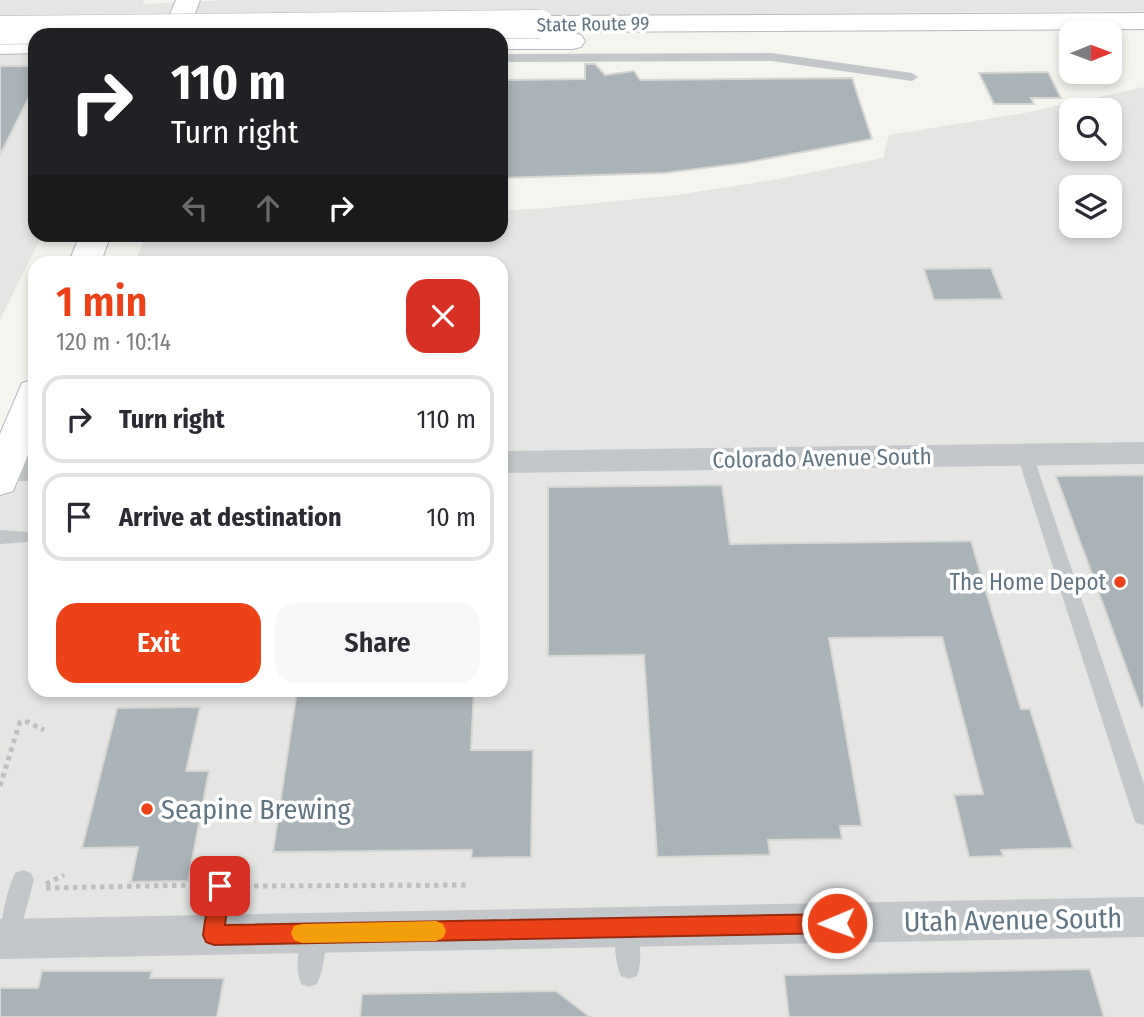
<!DOCTYPE html>
<meta charset="utf-8">
<style>
body{margin:0;font-family:"Fira Sans Condensed",sans-serif;background:#f7f7f7;color:#2b2b33;height:100vh;display:flex;flex-direction:column;font-size:26px;white-space:nowrap}
*{box-sizing:border-box;margin:0}
p{font-size:23px;color:#7c7c81}
.icon{flex:none;width:38px;height:38px;fill:none;stroke:currentColor;stroke-width:2;stroke-linecap:round;stroke-linejoin:round}
.map{position:relative;flex:1;overflow:hidden}
.sheet{position:absolute;left:28px;top:256px;width:480px;height:441px;display:flex;flex-direction:column;background:#fff;border-radius:21px;box-shadow:0 4px 10px #0003}
.sheet>*{flex:none}
.hud{position:absolute;left:28px;top:28px;width:480px;height:214px;border-radius:21px;box-shadow:0 4px 10px #0003;background:#202124;color:#fff;overflow:hidden}
.needle{width:46px;rotate:89deg}
.fabs{position:absolute;left:1059px;top:21px;display:grid;gap:14px}
.fabs a{display:grid;place-items:center;width:63px;height:63px;border-radius:14px;background:#fff;box-shadow:0 4px 10px #0003;font-size:35px}
.pin{position:absolute;display:grid;place-items:center;width:60px;height:60px;color:#fff;margin:-30px;border-radius:14px;box-shadow:0 4px 10px #0006}
.me{position:absolute;width:77px;margin:-38px;rotate:269deg;stroke-linejoin:round;filter:drop-shadow(0 0 5px #0008)}
.turn{display:flex;align-items:center;gap:24px;height:147px;padding:0 28px;font-size:32px}
.turn .icon{width:91px;height:91px;stroke-width:2.5}
.turn b{display:block;font-size:49px;line-height:60px}
.lanes{display:flex;align-items:center;height:66px;padding:0 28px;background:#0003;justify-content:center;gap:35px;direction:ltr}
.lanes .off{opacity:.35}
.round{display:grid;place-items:center;flex:none;width:74px;height:74px;border-radius:21px;background:#f7f7f7}
.headline{display:flex;align-items:center;justify-content:space-between;height:119px;padding:0 28px}
h1{font-size:42px;font-weight:600;line-height:52px;color:#ed4217}
.cta{display:flex;gap:14px;margin-top:auto;padding:14px 28px}
.cta a{flex:1;height:80px;border-radius:21px;background:#ed4217;color:#fff;font-size:28px;font-weight:600;line-height:80px;text-align:center}
.cta a+a{background:#f7f7f7;color:#2b2b33}
ul{padding:0;list-style:none}
li{display:flex;align-items:center;gap:21px;height:88px;margin:0 14px 10px;padding:0 14px;border:4px solid #e1e1e2;border-radius:21px}
li div{flex:1}
li b{display:block;font-size:26px}
li em{font-style:normal}
.map>svg:first-child{display:block}
</style>
<div class="map">
<svg width="1144" height="1017" viewBox="0 0 1144 1017">
<rect width="100%" height="100%" fill="#f5f5f0"/>
<!-- built -->
<path fill="#e5e6e4" fill-rule="evenodd" d="M 0,0 L 144,0 L 143,4 L 224,0 L 1144,0 L 1144,11 L 525,16 L 35,35 L 35,234 L 42,235 L 0,320 Z
M 1144,87 L 1144,1017 L 0,1017 L 0,494 L 35,470 L 35,690 L 500,690 L 500,262 L 135,262 L 146,235 L 500,234 L 501,210 L 536,209 L 677,195 L 778,179 L 883,158 L 889,135 L 1024,113 ZM 1071,110 L 1110,110 L 1110,149 L 1071,149 ZM 1071,187 L 1110,187 L 1110,226 L 1071,226 Z"/>
<!-- building -->
<path fill="#aab3b7" stroke="#d6d6d3" stroke-width="2" d="M 585,64 L 595,64 L 605,75 L 634,71 L 640,80 L 852,78 L 872,139 L 744,163 L 664,173 L 500,178 L 500,80 L 585,79 Z
M 0,66 L 35,66 L 35,85 L 0,155 Z
M 1048,72 L 1061,98 L 1031,98 L 1034,104 L 994,104 L 979,73 Z
M 991,268 L 1003,299 L 934,300 L 924,269 Z
M 1144,475 L 1144,707 L 1141,708 L 1056,476 Z
M 722,485 L 730,544 L 971,541 L 1021,709 L 1030,709 L 1073,848 L 1001,850 L 1003,856 L 969,857 L 954,795 L 983,794 L 942,637 L 829,638 L 862,826 L 840,826 L 842,839 L 768,840 L 770,855 L 657,857 L 644,655 L 548,656 L 548,487 Z
M 297,690 L 474,690 L 471,750 L 533,750 L 531,857 L 471,858 L 472,850 L 273,852 Z
M 200,707 L 186,771 L 209,771 L 188,881 L 131,882 L 138,847 L 82,848 L 117,708 Z
M 1090,969 L 1104,1017 L 789,1017 L 784,975 Z
M 42,971 L 152,971 L 150,978 L 224,978 L 217,1017 L 0,1017 L 0,988 L 38,988 Z
M 556,991 L 590,1017 L 360,1017 L 362,994 Z"/>
<g fill="none" stroke-linecap="round" stroke-linejoin="round">
<defs>
<path id="secondary" d="M 176,0 L 200,0 L 187,35 L 161,35 Z
M 80,234 L 111,234 L 101,262 L 69,262 Z
M 35,379 L 35,438 L 13,491 L 0,495 L 0,434 L 22,383 Z"/>
<path id="highway" d="M 1144,13 L 1144,29 L 540,32 L 531,29 L 527,24 L 531,19 L 540,16 Z
M 500,33 L 572,33 L 581,35 L 585,41 L 581,47 L 572,49 L 500,49 L 500,35 L 493,35 Z
M 35,37 L 35,53 L 0,54 L 0,38 Z"/>
</defs>
<!-- secondary casing -->
<use href="#secondary" stroke="#b3b9bd" stroke-width="2"/>
<!-- highway casing -->
<use href="#highway" stroke="#b5b9bc" stroke-width="2"/>
<!-- path -->
<path stroke="#bdbfc1" stroke-width="5" stroke-dasharray="4.5 4.5" stroke-linecap="butt" d="M 0,786 L 20,722 L 28,722 L 44,730
M 46,884 L 64,875
M 245,886 L 467,885
M 46,888 L 194,885"/>
<!-- lane -->
<path fill="#c3c7ca" fill-rule="evenodd" d="M 772,53 L 912,73 L 918,77 L 912,81 L 772,61 L 500,62 L 500,54 Z
M 1025,449 L 1033,455 L 1144,784 L 1144,825 L 1136,823 L 1133,816 L 1017,455 Z
M 0,530 L 29,532 L 32,537 L 29,542 L 0,544 Z
M 23,870 L 31,873 L 34,880 L 18,939 L 15,947 L 7,950 L 0,947 C 0,922 5,896 15,873 Z
M 220,876 L 228,879 L 231,886 L 222,943 L 214,946 L 206,943 L 203,935 L 209,886 L 212,879 Z
M 626,917 L 634,920 C 640,935 643,961 637,976 L 629,979 L 621,976 C 615,962 612,935 618,920 Z
M 314,922 L 322,925 C 329,940 324,969 317,984 L 309,987 L 301,984 C 294,969 299,940 306,925 Z"/>
<!-- street -->
<path fill="#c3c7ca" fill-rule="evenodd" d="M 1144,442 L 1144,464 L 500,473 L 500,451 Z
M 0,457 L 35,457 L 35,481 L 0,481 Z
M 1144,897 L 1144,937 L 0,959 L 0,919 Z"/>
<!-- secondary -->
<use href="#secondary" fill="#fff" fill-rule="evenodd"/>
<!-- highway -->
<use href="#highway" fill="#fff" fill-rule="evenodd"/>
<defs>
<path id="highway-bridge" d="M 0,30 L 540,24"/>
</defs>
<!-- highway-bridge casing -->
<use href="#highway-bridge" stroke="#b5b9bc" stroke-width="29" stroke-linecap="butt"/>
<!-- highway-bridge -->
<use href="#highway-bridge" stroke="#fff" stroke-width="28"/>
</g>
<!-- route -->
<path fill="#ed4217" stroke="#9a2b0f" stroke-width="2" d="M 220,876 L 227,879 L 230,886 L 225,925 L 837,914 L 844,916 L 847,923 L 844,930 L 837,933 L 214,945 L 206,942 L 203,935 L 210,886 L 213,879 Z"/>
<!-- slow -->
<path fill="#f59e0b" d="M 436,921 L 443,924 L 446,931 L 443,938 L 436,941 L 302,943 L 294,940 L 291,933 L 294,926 L 302,924 Z"/>
<!-- markers -->
<g fill="#ed4217" stroke="#fff" stroke-width="2.5">
<circle cx="1120" cy="582" r="7"/>
<circle cx="147" cy="809" r="7"/>
</g>
<g text-anchor="middle" dominant-baseline="central" stroke-width="7" stroke-linejoin="round" paint-order="stroke">
<!-- far-street labels -->
<g font-size="19" fill="#617583" stroke="#fff">
<text transform="translate(593 24) rotate(-1)">State Route 99</text>
</g>
<!-- street labels -->
<g font-size="23" fill="#617583" stroke="#fff">
<text transform="translate(822 458) rotate(-1)">Colorado Avenue South</text>
</g>
<!-- poi labels -->
<g font-size="23" fill="#617583" stroke="#fff" text-anchor="end">
<text x="1106" y="582">The Home Depot</text>
</g>
<!-- near-poi labels -->
<g font-size="28" fill="#617583" stroke="#fff" text-anchor="start">
<text x="161" y="809">Seapine Brewing</text>
</g>
<!-- near-street labels -->
<g font-size="28" fill="#617583" stroke="#fff">
<text transform="translate(1013 920) rotate(-1)">Utah Avenue South</text>
</g>
</g>
</svg>
<div class="fabs">
<a><svg class="needle" viewBox="-14 -14 28 28"><path d="M0-13l5 13h-10z" fill="#e53935"/><path d="M0 13l5-13h-10z" fill="#7c7c81"/></svg></a>
<a><svg class="icon" aria-label="search" viewBox="0 0 24 24"><circle cx="10" cy="10" r="6"/><path d="M15 15l6 6"/></svg></a>
<a><svg class="icon" aria-label="layers" viewBox="0 0 24 24"><path d="M12 4l9 5-9 5-9-5zM3 14l9 5 9-5"/></svg></a>
</div>
<div class="pin" style="left:220px;top:886px;background:#d93025"><svg class="icon" aria-label="arrive" viewBox="0 0 24 24"><path d="M6 21V4h12l-3 4 3 4H6"/></svg></div>
<svg class="me" style="left:837px;top:923px" viewBox="-20 -20 40 40"><circle r="17" fill="#ed4217" stroke="#fff" stroke-width="3"/><path d="M0-11L8 9 0 5-8 9z" fill="#fff"/></svg>
<div class="hud">
<div class="turn"><svg class="icon" aria-label="right" viewBox="0 0 24 24"><path d="M7 20v-9h11M14 6l5 5-5 5"/></svg><div><b>110 m</b>Turn right</div></div>
<div class="lanes"><svg class="icon off" aria-label="left" viewBox="0 0 24 24"><path d="M17 20v-9H6M10 6l-5 5 5 5"/></svg><svg class="icon off" aria-label="ahead" viewBox="0 0 24 24"><path d="M12 20V5M6 11l6-6 6 6"/></svg><svg class="icon" aria-label="right" viewBox="0 0 24 24"><path d="M7 20v-9h11M14 6l5 5-5 5"/></svg></div>
</div>
<section class="sheet">
<div class="headline"><div><h1>1 min</h1><p>120 m · 10:14</p></div><a class="round" style="background:#d93025;color:#fff"><svg class="icon" aria-label="close" viewBox="0 0 24 24"><path d="M6 6l12 12M18 6L6 18"/></svg></a></div>
<ul>
<li><svg class="icon" aria-label="right" viewBox="0 0 24 24"><path d="M7 20v-9h11M14 6l5 5-5 5"/></svg><div><b>Turn right</b></div><em>110 m</em></li>
<li><svg class="icon" aria-label="arrive" viewBox="0 0 24 24"><path d="M6 21V4h12l-3 4 3 4H6"/></svg><div><b>Arrive at destination</b></div><em>10 m</em></li>
</ul>
<div class="cta"><a>Exit</a><a>Share</a></div>
</section>
</div>
